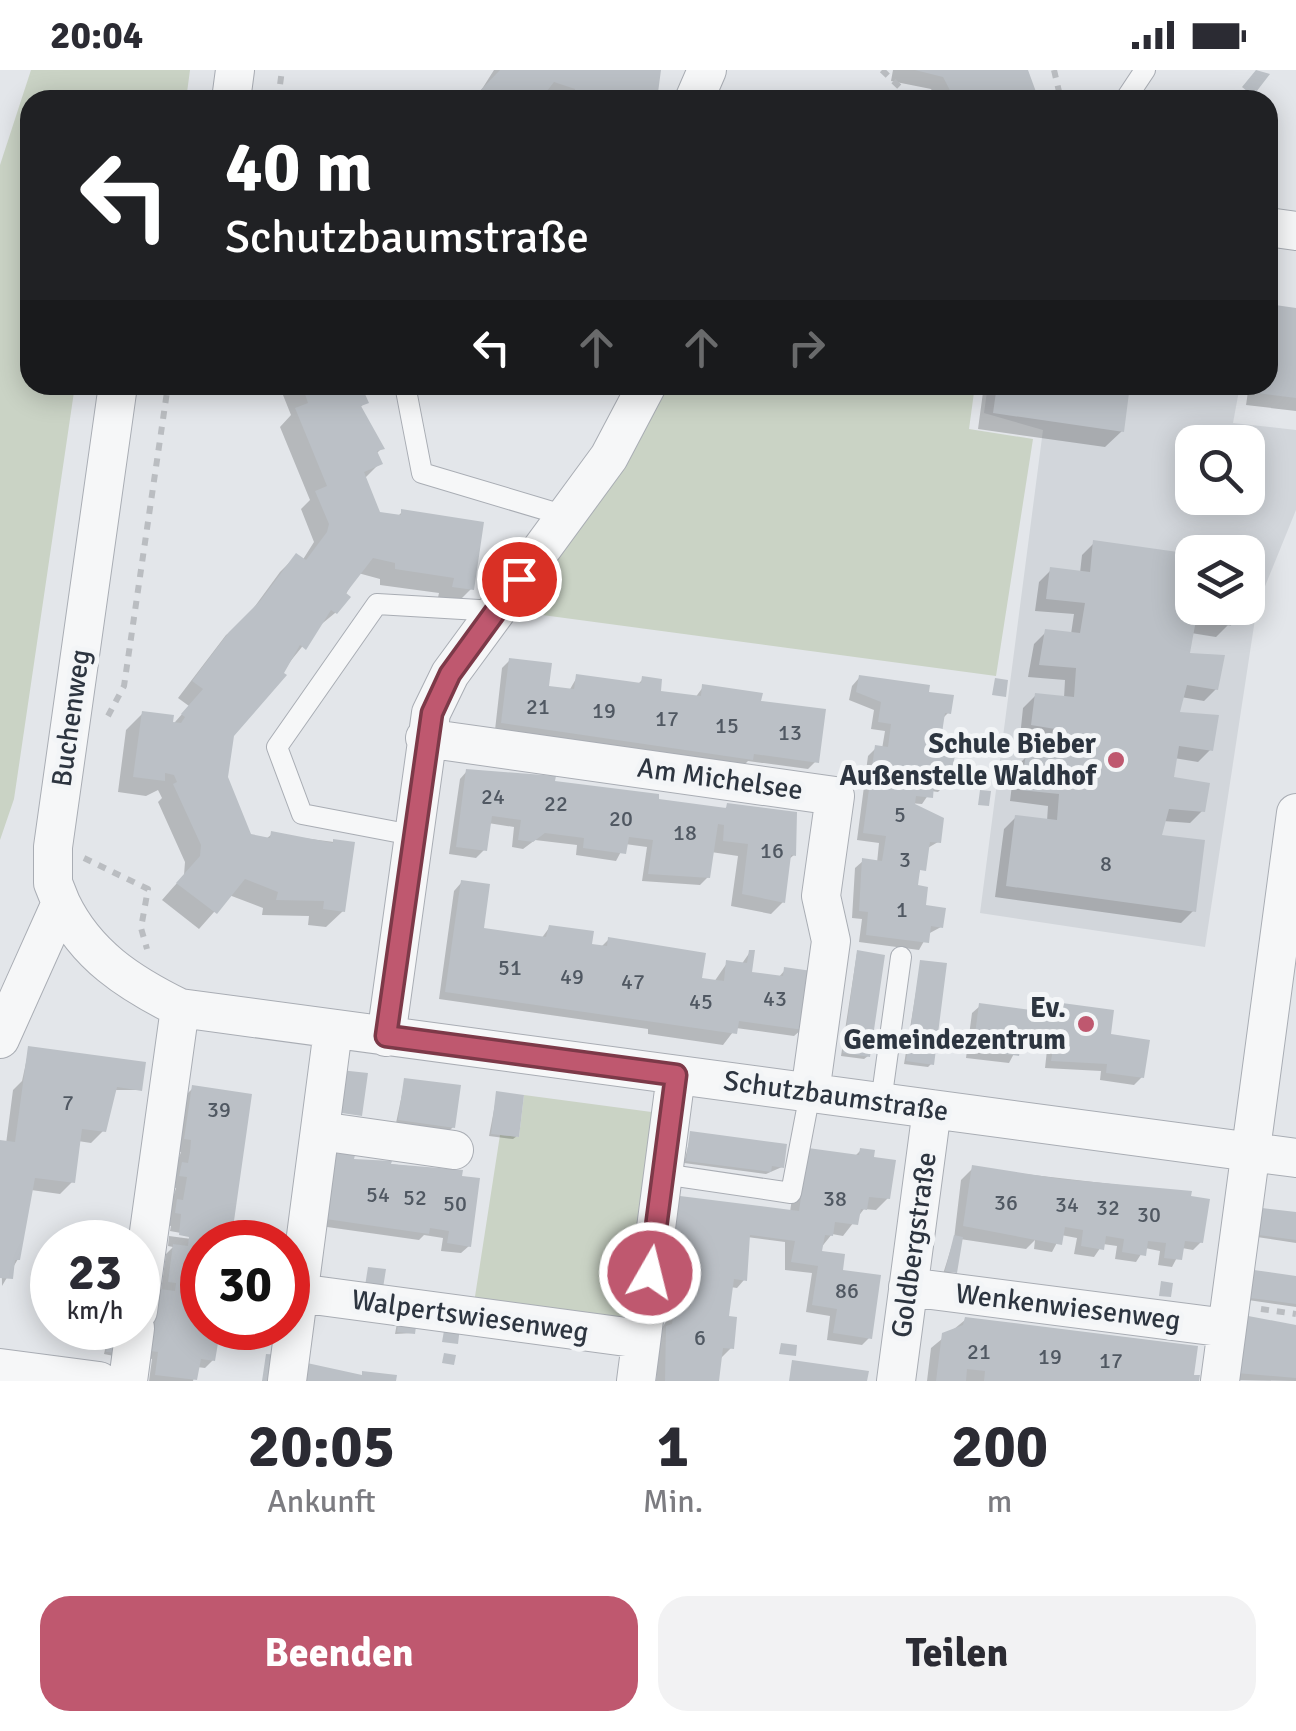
<!DOCTYPE html>
<html lang="de">
<meta charset="utf-8">
<style>
body{margin:0;font-family:Signika,sans-serif;background:#f2f2f3;color:#2b2b33;height:100vh;display:flex;flex-direction:column;font-size:38px;white-space:nowrap}
*{box-sizing:border-box;margin:0}
p{font-size:32px;color:#7c7c81}
.icon{flex:none;width:55px;height:55px;fill:none;stroke:currentColor;stroke-width:2;stroke-linecap:round;stroke-linejoin:round}
.map{position:relative;height:1311px;overflow:hidden}
.panel{display:flex;flex-direction:column;background:#fff;flex:1}
.panel>*{flex:none}
.guide{position:absolute;left:20px;top:20px;width:1258px;height:305px;border-radius:30px;box-shadow:0 5px 25px #0003;background:#202124;color:#fff;overflow:hidden}
.controls{position:absolute;left:1175px;top:355px;display:grid;gap:20px}
.controls a{display:grid;place-items:center;width:90px;height:90px;border-radius:20px;background:#fff;box-shadow:0 5px 25px #0003;font-size:50px}
.speed{position:absolute;left:30px;top:1150px;display:flex;gap:20px;font-size:50px;font-weight:700;text-align:center}
.speed>*{display:grid;place-content:center;width:130px;height:130px;border-radius:50%;background:#fff;box-shadow:0 5px 25px #0003;line-height:1}
.speed small{font-size:25px;font-weight:400}
.speed .limit{border:15px solid #d22;background:#fff;color:#111}
.pin{position:absolute;display:grid;place-items:center;width:85px;height:85px;color:#fff;margin:-42px;border:5px solid #fff;border-radius:50%;box-shadow:0 2px 10px #0007}
.me{position:absolute;width:110px;margin:-55px;rotate:8deg;stroke-linejoin:round;filter:drop-shadow(0 0 8px #0008)}
.turn{display:flex;align-items:center;gap:35px;height:210px;padding:0 40px;font-size:45px}
.turn .icon{width:130px;height:130px;stroke-width:2.5}
.turn b{display:block;font-size:70px;line-height:85px}
.lanes{display:flex;align-items:center;height:95px;padding:0 40px;background:#0003;justify-content:center;gap:50px;direction:ltr}
.lanes .off{opacity:.35}
.eta{display:flex;justify-content:space-evenly;align-items:center;height:170px;text-align:center}
.eta b{font-size:60px;font-weight:800;line-height:70px}
.cta{display:flex;gap:20px;margin-top:auto;padding:20px 40px}
.cta a{flex:1;height:115px;border-radius:30px;background:#bf586f;color:#fff;font-size:40px;font-weight:800;line-height:115px;text-align:center}
.cta a+a{background:#f2f2f3;color:#2b2b33}
.status{display:flex;justify-content:space-between;align-items:center;height:70px;padding:0 50px;background:#fff;direction:ltr}
.status svg{height:28px;fill:currentColor}
.map>svg:first-child{display:block}
</style>
<div class="status"><b>20:04</b><svg viewBox="0 0 49 12"><path d="M0 12V9h3v3zM5 12V6h3v6zM10 12V3h3v9zM15 12V0h3v12zM26 1h20v11H26zM47 4h2v5h-2z"/></svg></div>
<div class="map">
<svg width="1296" height="1311" viewBox="0 0 1296 1311">
<rect width="100%" height="100%" fill="#e3e6ea"/>
<!-- built -->
<path fill="#d2d6db" fill-rule="evenodd" d="M 988,315 L 1240,315 L 1233,353 L 1296,360 L 1296,440 L 1257,536 L 1205,877 L 980,843 L 1043,360 L 984,343 ZM 1192,372 L 1248,372 L 1248,428 L 1192,428 ZM 1192,482 L 1248,482 L 1248,538 L 1192,538 Z"/>
<!-- green -->
<path fill="#cad3c5" d="M 31,0 L 190,0 L 186,30 L 30,30 L 30,315 L 75,315 L 14,729 L 0,770 L 0,95 Z
M 655,315 L 975,315 L 969,359 L 1033,369 L 996,606 L 520,542 L 627,384 Z
M 524,1025 L 659,1043 L 631,1253 L 474,1233 L 500,1065 L 519,1067 Z"/>
<!-- shadow -->
<path fill="#0003" d="M 494,0 L 658,0 L 654,30 L 475,30 Z
M 893,0 L 1025,0 L 1036,30 L 937,30 L 931,19 L 891,11 Z
M 1270,237 L 1296,240 L 1296,341 L 1246,335 L 1249,315 L 1268,315 Z
M 279,315 L 356,315 L 365,332 L 359,339 L 382,378 L 376,384 L 380,393 L 364,409 L 378,444 L 397,447 L 402,442 L 471,519 L 455,535 L 437,532 L 439,523 L 380,515 L 380,509 L 358,503 L 335,543 L 318,557 L 231,665 L 226,707 L 249,767 L 266,769 L 272,764 L 334,772 L 343,841 L 326,857 L 308,855 L 309,846 L 262,845 L 263,838 L 229,825 L 199,859 L 162,830 L 184,805 L 185,792 L 158,732 L 162,728 L 158,720 L 146,726 L 118,722 L 126,660 L 143,643 L 169,659 L 189,636 L 178,628 L 226,565 L 244,551 L 280,502 L 296,486 L 302,491 L 314,472 L 301,439 L 310,430 L 280,357 L 291,345 Z
M 984,315 L 1128,315 L 1122,361 L 1105,377 L 978,359 Z
M 1094,473 L 1192,486 L 1192,538 L 1231,538 L 1229,554 L 1216,567 L 1191,563 L 1187,585 L 1216,619 L 1204,631 L 1181,627 L 1177,644 L 1210,680 L 1198,692 L 1174,688 L 1171,709 L 1202,741 L 1190,753 L 1163,751 L 1159,767 L 1194,840 L 1181,853 L 995,827 L 1004,759 L 1016,747 L 1047,751 L 1048,736 L 1010,731 L 1014,699 L 1026,687 L 1053,689 L 1056,673 L 1020,667 L 1023,638 L 1035,626 L 1064,628 L 1065,610 L 1028,607 L 1034,574 L 1046,562 L 1071,564 L 1074,544 L 1035,541 L 1039,512 L 1051,500 L 1080,503 L 1082,485 Z
M 510,590 L 546,618 L 569,621 L 577,607 L 637,615 L 643,609 L 658,623 L 695,628 L 703,617 L 758,633 L 816,691 L 808,699 L 748,691 L 743,696 L 495,660 L 502,598 Z
M 859,608 L 926,624 L 948,643 L 941,650 L 937,678 L 946,714 L 938,722 L 931,721 L 922,734 L 909,733 L 938,772 L 926,779 L 915,817 L 923,837 L 941,857 L 928,864 L 919,880 L 859,872 L 862,849 L 852,848 L 855,798 L 863,791 L 877,793 L 879,773 L 857,770 L 868,686 L 876,678 L 882,679 L 885,661 L 871,659 L 874,640 L 849,630 L 852,616 Z
M 467,701 L 723,740 L 728,736 L 794,785 L 788,790 L 783,832 L 771,844 L 731,836 L 738,786 L 711,782 L 708,807 L 700,815 L 642,811 L 647,777 L 625,774 L 616,791 L 576,785 L 577,775 L 535,770 L 523,779 L 512,777 L 514,757 L 488,753 L 484,780 L 476,788 L 449,784 L 460,709 Z
M 461,813 L 481,860 L 541,869 L 549,858 L 600,878 L 609,869 L 700,910 L 714,912 L 727,893 L 741,895 L 750,882 L 749,904 L 778,908 L 785,900 L 802,959 L 794,966 L 736,958 L 723,975 L 648,964 L 648,959 L 439,929 L 454,821 Z
M 857,883 L 868,986 L 864,989 L 841,986 Z
M 921,892 L 931,994 L 928,997 L 904,994 Z
M 980,936 L 1053,945 L 1063,936 L 1108,966 L 1142,1007 L 1134,1015 L 1100,1010 L 1101,1001 L 1045,998 L 1047,980 L 1018,976 L 1009,993 L 966,988 L 972,943 Z
M 29,979 L 140,1020 L 114,1020 L 103,1061 L 91,1073 L 78,1071 L 72,1112 L 60,1124 L 31,1120 L 18,1189 L 2,1216 L 0,1073 L 6,1074 L 13,1020 L 22,1011 Z
M 405,1010 L 453,1057 L 450,1060 L 396,1053 Z
M 193,1018 L 249,1026 L 229,1172 L 170,1161 L 171,1156 L 164,1155 L 176,1118 L 168,1117 L 181,1082 L 173,1081 L 185,1026 Z
M 497,1024 L 517,1066 L 513,1069 L 489,1066 Z
M 691,1064 L 782,1097 L 766,1104 L 684,1093 Z
M 861,1080 L 872,1090 L 888,1128 L 876,1140 L 864,1139 L 843,1166 L 832,1164 L 820,1179 L 840,1202 L 870,1267 L 862,1275 L 827,1270 L 830,1246 L 806,1242 L 812,1203 L 785,1200 L 785,1172 L 747,1167 L 744,1210 L 737,1218 L 730,1217 L 726,1248 L 731,1278 L 720,1289 L 718,1311 L 656,1311 L 657,1301 L 651,1297 L 654,1271 L 667,1250 L 676,1180 L 683,1173 L 672,1171 L 677,1132 L 680,1129 L 790,1142 L 797,1093 L 854,1087 Z
M 329,1087 L 460,1102 L 469,1176 L 461,1183 L 441,1181 L 443,1168 L 424,1165 L 419,1170 L 313,1155 Z
M 973,1098 L 1189,1123 L 1201,1172 L 1193,1180 L 1182,1178 L 1172,1197 L 1158,1195 L 1160,1181 L 1145,1178 L 1136,1192 L 1115,1189 L 1117,1176 L 1103,1174 L 1094,1187 L 1074,1184 L 1077,1168 L 1061,1165 L 1052,1182 L 1034,1179 L 1035,1170 L 1026,1179 L 960,1169 L 955,1202 L 943,1204 L 954,1169 L 961,1110 Z
M 1260,1143 L 1296,1145 L 1296,1173 L 1257,1167 Z
M 169,1166 L 214,1172 L 202,1172 L 202,1258 L 213,1290 L 205,1298 L 197,1297 L 193,1311 L 149,1311 L 152,1289 L 145,1288 L 153,1229 L 161,1221 L 166,1184 L 173,1177 L 168,1176 Z
M 52,1180 L 52,1237 L 45,1235 L 49,1204 L 40,1202 L 42,1187 L 52,1185 Z
M 1255,1203 L 1296,1209 L 1296,1237 L 1248,1230 Z
M 965,1250 L 1191,1307 L 1197,1311 L 927,1311 L 931,1278 Z
M 397,1253 L 413,1263 L 395,1264 Z
M 1296,1255 L 1296,1311 L 1230,1310 Z
M 108,1267 L 114,1286 L 104,1284 Z"/>
<!-- building -->
<path fill="#bbc0c6" d="M 500,0 L 661,0 L 657,30 L 587,30 L 574,27 L 575,19 L 554,12 L 540,30 L 471,30 Z
M 915,0 L 1028,0 L 1039,30 L 955,30 L 943,7 Z
M 1256,0 L 1270,4 L 1253,26 L 1242,17 Z
M 1269,234 L 1296,238 L 1296,328 L 1257,323 L 1258,315 L 1268,315 Z
M 302,315 L 361,315 L 369,333 L 361,336 L 385,379 L 377,381 L 383,394 L 364,402 L 380,442 L 401,445 L 401,439 L 484,452 L 474,520 L 452,517 L 454,508 L 395,499 L 395,493 L 373,488 L 346,523 L 351,527 L 337,544 L 331,540 L 306,580 L 300,575 L 284,603 L 287,605 L 234,666 L 228,707 L 251,764 L 270,768 L 271,761 L 333,773 L 333,769 L 355,772 L 345,842 L 323,839 L 324,831 L 276,830 L 278,822 L 245,809 L 217,844 L 176,813 L 200,786 L 201,775 L 173,714 L 177,712 L 174,705 L 165,703 L 165,711 L 133,707 L 142,641 L 174,645 L 173,652 L 181,653 L 185,647 L 181,644 L 203,619 L 192,611 L 229,562 L 260,531 L 296,483 L 306,490 L 327,462 L 329,454 L 315,421 L 327,416 L 295,338 L 308,333 Z
M 997,315 L 1130,315 L 1124,362 L 993,343 Z
M 1093,470 L 1192,484 L 1192,538 L 1234,538 L 1231,556 L 1196,550 L 1190,583 L 1225,585 L 1218,620 L 1187,615 L 1180,642 L 1219,645 L 1213,681 L 1179,676 L 1174,707 L 1210,713 L 1205,742 L 1169,739 L 1162,765 L 1205,770 L 1196,842 L 1006,816 L 1015,745 L 1057,750 L 1059,724 L 1020,720 L 1026,684 L 1063,688 L 1067,661 L 1031,655 L 1035,623 L 1074,627 L 1076,598 L 1039,595 L 1045,559 L 1080,563 L 1085,533 L 1046,529 L 1050,497 L 1090,502 Z
M 509,588 L 552,593 L 549,616 L 574,619 L 576,604 L 641,613 L 642,606 L 662,609 L 661,621 L 701,626 L 702,614 L 763,623 L 761,631 L 826,639 L 819,693 L 754,684 L 753,690 L 501,653 Z
M 859,605 L 930,615 L 929,622 L 954,625 L 951,644 L 945,643 L 940,676 L 957,678 L 948,715 L 934,714 L 933,728 L 916,726 L 915,734 L 944,748 L 941,773 L 930,772 L 926,801 L 920,800 L 918,815 L 928,817 L 926,835 L 946,838 L 943,858 L 931,856 L 929,873 L 866,865 L 868,842 L 859,841 L 862,788 L 882,791 L 886,766 L 863,763 L 875,675 L 888,677 L 891,654 L 878,652 L 881,632 L 856,622 Z
M 995,608 L 1008,610 L 1006,627 L 992,625 Z
M 466,699 L 556,706 L 555,711 L 659,724 L 659,729 L 726,738 L 727,733 L 797,742 L 796,786 L 791,785 L 785,833 L 742,824 L 748,774 L 723,771 L 724,755 L 718,754 L 710,808 L 648,804 L 653,770 L 629,767 L 626,784 L 583,778 L 584,768 L 545,763 L 533,772 L 518,770 L 521,750 L 492,746 L 487,781 L 456,777 Z
M 980,720 L 991,721 L 989,736 L 978,735 Z
M 461,810 L 490,814 L 484,858 L 546,867 L 549,855 L 594,861 L 592,874 L 607,876 L 608,867 L 706,883 L 702,908 L 724,911 L 726,890 L 747,893 L 749,880 L 755,880 L 752,902 L 783,906 L 784,897 L 812,901 L 804,960 L 739,951 L 737,964 L 445,922 Z
M 857,880 L 885,885 L 870,987 L 843,983 Z
M 920,890 L 947,893 L 934,995 L 906,991 Z
M 979,933 L 1061,944 L 1062,933 L 1114,940 L 1111,964 L 1150,970 L 1144,1008 L 1106,1003 L 1107,994 L 1051,991 L 1054,973 L 1022,968 L 1019,986 L 973,980 Z
M 28,976 L 146,992 L 142,1021 L 117,1017 L 106,1062 L 82,1059 L 75,1113 L 35,1108 L 20,1190 L 15,1190 L 13,1209 L 0,1208 L 0,1070 L 15,1072 Z
M 340,1000 L 368,1003 L 362,1046 L 335,1042 Z
M 404,1008 L 461,1015 L 455,1058 L 398,1050 Z
M 192,1015 L 252,1024 L 231,1172 L 202,1172 L 202,1258 L 208,1258 L 207,1265 L 219,1267 L 215,1291 L 201,1289 L 197,1310 L 155,1305 L 158,1282 L 151,1281 L 160,1219 L 175,1221 L 176,1213 L 168,1212 L 173,1174 L 188,1176 L 189,1167 L 179,1165 L 181,1144 L 175,1143 L 177,1129 L 183,1130 L 187,1107 L 179,1106 L 182,1092 L 188,1093 L 190,1082 L 191,1070 L 184,1069 Z
M 496,1021 L 524,1025 L 519,1067 L 491,1064 Z
M 690,1061 L 787,1074 L 784,1098 L 772,1096 L 771,1102 L 686,1091 Z
M 808,1078 L 859,1085 L 860,1078 L 875,1080 L 874,1087 L 896,1090 L 890,1129 L 869,1127 L 867,1140 L 861,1139 L 858,1155 L 835,1152 L 833,1166 L 825,1165 L 822,1181 L 845,1184 L 843,1200 L 881,1205 L 872,1269 L 833,1263 L 837,1239 L 812,1235 L 818,1196 L 791,1192 L 795,1171 L 750,1165 L 747,1211 L 734,1209 L 729,1246 L 737,1247 L 734,1279 L 723,1278 L 719,1311 L 665,1311 L 666,1256 L 672,1254 L 683,1170 L 674,1169 L 680,1126 L 799,1141 Z
M 343,1083 L 355,1085 L 354,1089 L 392,1091 L 391,1094 L 463,1100 L 462,1106 L 480,1108 L 471,1177 L 447,1173 L 449,1161 L 430,1158 L 429,1164 L 319,1148 L 328,1084 Z
M 972,1095 L 1061,1109 L 1192,1121 L 1191,1126 L 1210,1129 L 1203,1173 L 1185,1171 L 1182,1190 L 1164,1188 L 1166,1173 L 1148,1171 L 1146,1186 L 1122,1182 L 1124,1169 L 1106,1166 L 1104,1180 L 1081,1176 L 1083,1160 L 1065,1157 L 1062,1175 L 963,1156 Z
M 1262,1138 L 1296,1142 L 1296,1170 L 1258,1165 Z
M 954,1165 L 963,1167 L 957,1203 L 945,1201 Z
M 44,1181 L 52,1182 L 52,1201 L 42,1200 Z
M 368,1197 L 386,1199 L 383,1218 L 365,1216 Z
M 1254,1200 L 1296,1206 L 1296,1234 L 1250,1228 Z
M 1161,1211 L 1173,1213 L 1171,1227 L 1159,1226 Z
M 1243,1245 L 1296,1255 L 1296,1308 L 1236,1303 Z
M 399,1247 L 417,1249 L 415,1264 L 397,1262 Z
M 965,1247 L 1198,1276 L 1194,1305 L 1200,1305 L 1199,1311 L 984,1311 L 985,1301 L 967,1299 L 966,1311 L 936,1311 L 942,1263 L 963,1255 Z
M 445,1255 L 460,1257 L 458,1274 L 442,1272 Z
M 108,1264 L 122,1266 L 120,1283 L 106,1282 Z
M 781,1273 L 797,1275 L 796,1286 L 779,1284 Z
M 444,1283 L 456,1285 L 454,1295 L 442,1293 Z
M 266,1284 L 280,1285 L 276,1311 L 262,1311 Z
M 792,1290 L 869,1301 L 867,1311 L 789,1311 Z
M 307,1293 L 362,1305 L 362,1301 L 397,1305 L 396,1311 L 304,1311 Z"/>
<g fill="none" stroke-linecap="round" stroke-linejoin="round">
<defs>
<path id="service" d="M 1125,30 L 1145,0
M 405,315 L 422,403 L 566,446
M 412,765 L 302,744 L 277,677 L 377,534 L 496,541
M 881,1032 L 901,887
M 663,1104 L 791,1123 L 810,1023"/>
<path id="minor" d="M 231,30 L 235,0
M 694,30 L 707,0
M 1268,157 L 1296,161
M 425,668 L 835,726 L 821,826 L 831,871 L 810,1023
M 61,833 C 86,885 129,913 180,938 L 1296,1088
M 386,967 L 431,643 L 450,604 L 609,387 L 647,315
M 0,969 L 61,833 L 53,813 L 53,777 L 118,315
M 320,1061 L 454,1080
M 908,1217 L 1227,1258
M 298,1223 L 641,1269
M 138,1241 L 180,938
M 0,1298 L 99,1311
M 128,1311 L 135,1258
M 287,1311 L 333,960
M 636,1311 L 676,1005
M 896,1311 L 932,1039
M 1220,1311 L 1296,743"/>
</defs>
<!-- service casing -->
<use href="#service" stroke="#a9adb4" stroke-width="22"/>
<!-- minor casing -->
<use href="#minor" stroke="#a9adb4" stroke-width="40"/>
<!-- path -->
<path stroke="#babdc1" stroke-width="6" stroke-dasharray="8 8" stroke-linecap="butt" d="M 882,0 L 913,30
M 1054,0 L 1061,30
M 278,30 L 282,0
M 108,646 L 124,616 L 168,315
M 84,788 L 148,819 L 141,858 L 147,879
M 1261,1239 L 1296,1244"/>
<!-- service -->
<use href="#service" stroke="#f6f7f8" stroke-width="20"/>
<!-- minor -->
<use href="#minor" stroke="#f6f7f8" stroke-width="38"/>
</g>
<g fill="none" stroke-linecap="round" stroke-linejoin="round">
<defs>
<path id="route" d="M 519,509 L 450,604 L 432,643 L 386,966 L 676,1005 L 650,1203"/>
</defs>
<!-- route casing -->
<use href="#route" stroke="#7c3948" stroke-width="25"/>
<!-- route -->
<use href="#route" stroke="#bf586f" stroke-width="18"/>
</g>
<!-- markers -->
<g fill="#bf586f" stroke="#f3f5f7" stroke-width="4">
<circle cx="1116" cy="690" r="10"/>
<circle cx="1086" cy="954" r="10"/>
</g>
<g text-anchor="middle" dominant-baseline="central" stroke-width="10" stroke-linejoin="round" paint-order="stroke">
<!-- number labels -->
<g font-size="22" fill="#505862">
<text x="538" y="636">21</text>
<text x="604" y="640">19</text>
<text x="667" y="648">17</text>
<text x="727" y="655">15</text>
<text x="790" y="662">13</text>
<text x="493" y="726">24</text>
<text x="556" y="733">22</text>
<text x="900" y="744">5</text>
<text x="621" y="748">20</text>
<text x="685" y="762">18</text>
<text x="772" y="780">16</text>
<text x="905" y="789">3</text>
<text x="1106" y="793">8</text>
<text x="902" y="839">1</text>
<text x="510" y="897">51</text>
<text x="572" y="906">49</text>
<text x="633" y="911">47</text>
<text x="775" y="928">43</text>
<text x="701" y="931">45</text>
<text x="68" y="1032">7</text>
<text x="219" y="1039">39</text>
<text x="378" y="1124">54</text>
<text x="415" y="1127">52</text>
<text x="835" y="1128">38</text>
<text x="1006" y="1132">36</text>
<text x="455" y="1133">50</text>
<text x="1067" y="1134">34</text>
<text x="1108" y="1137">32</text>
<text x="1149" y="1144">30</text>
<text x="847" y="1220">86</text>
<text x="700" y="1267">6</text>
<text x="979" y="1281">21</text>
<text x="1050" y="1286">19</text>
<text x="1111" y="1290">17</text>
</g>
<!-- street labels -->
<g font-size="28" fill="#2d3540" stroke="#f3f5f7">
<text transform="translate(71 648) rotate(-82)">Buchenweg</text>
<text transform="translate(720 709) rotate(8)">Am Michelsee</text>
<text transform="translate(836 1026) rotate(8)">Schutzbaumstraße</text>
<text transform="translate(914 1175) rotate(-82)">Goldbergstraße</text>
<text transform="translate(1068 1237) rotate(7)">Wenkenwiesenweg</text>
<text transform="translate(470 1246) rotate(8)">Walpertswiesenweg</text>
</g>
<!-- poi labels -->
<g font-size="28" font-weight="bold" fill="#2d3540" stroke="#f3f5f7" text-anchor="end">
<text x="1096" y="674">Schule Bieber<tspan x="1096" dy="32">Außenstelle Waldhof</tspan></text>
<text x="1066" y="938">Ev.<tspan x="1066" dy="32">Gemeindezentrum</tspan></text>
</g>
</g>
</svg>
<div class="controls">
<a><svg class="icon" aria-label="search" viewBox="0 0 24 24"><circle cx="10" cy="10" r="6"/><path d="M15 15l6 6"/></svg></a>
<a><svg class="icon" aria-label="layers" viewBox="0 0 24 24"><path d="M12 4l9 5-9 5-9-5zM3 14l9 5 9-5"/></svg></a>
</div>
<div class="speed"><div>23<small>km/h</small></div><div class="limit">30</div></div>
<div class="pin" style="left:519px;top:509px;background:#d93025"><svg class="icon" aria-label="arrive" viewBox="0 0 24 24"><path d="M6 21V4h12l-3 4 3 4H6"/></svg></div>
<svg class="me" style="left:650px;top:1203px" viewBox="-20 -20 40 40"><circle r="17" fill="#bf586f" stroke="#fff" stroke-width="3"/><path d="M0-11L8 9 0 5-8 9z" fill="#fff"/></svg>
<div class="guide">
<div class="turn"><svg class="icon" aria-label="left" viewBox="0 0 24 24"><path d="M17 20v-9H6M10 6l-5 5 5 5"/></svg><div><b>40 m</b>Schutzbaumstraße</div></div>
<div class="lanes"><svg class="icon" aria-label="left" viewBox="0 0 24 24"><path d="M17 20v-9H6M10 6l-5 5 5 5"/></svg><svg class="icon off" aria-label="ahead" viewBox="0 0 24 24"><path d="M12 20V5M6 11l6-6 6 6"/></svg><svg class="icon off" aria-label="ahead" viewBox="0 0 24 24"><path d="M12 20V5M6 11l6-6 6 6"/></svg><svg class="icon off" aria-label="right" viewBox="0 0 24 24"><path d="M7 20v-9h11M14 6l5 5-5 5"/></svg></div>
</div>
</div>
<section class="panel">
<div class="eta">
<div><b>20:05</b><p>Ankunft</p></div>
<div><b>1</b><p>Min.</p></div>
<div><b>200</b><p>m</p></div>
</div>
<div class="cta"><a>Beenden</a><a>Teilen</a></div>
</section>
